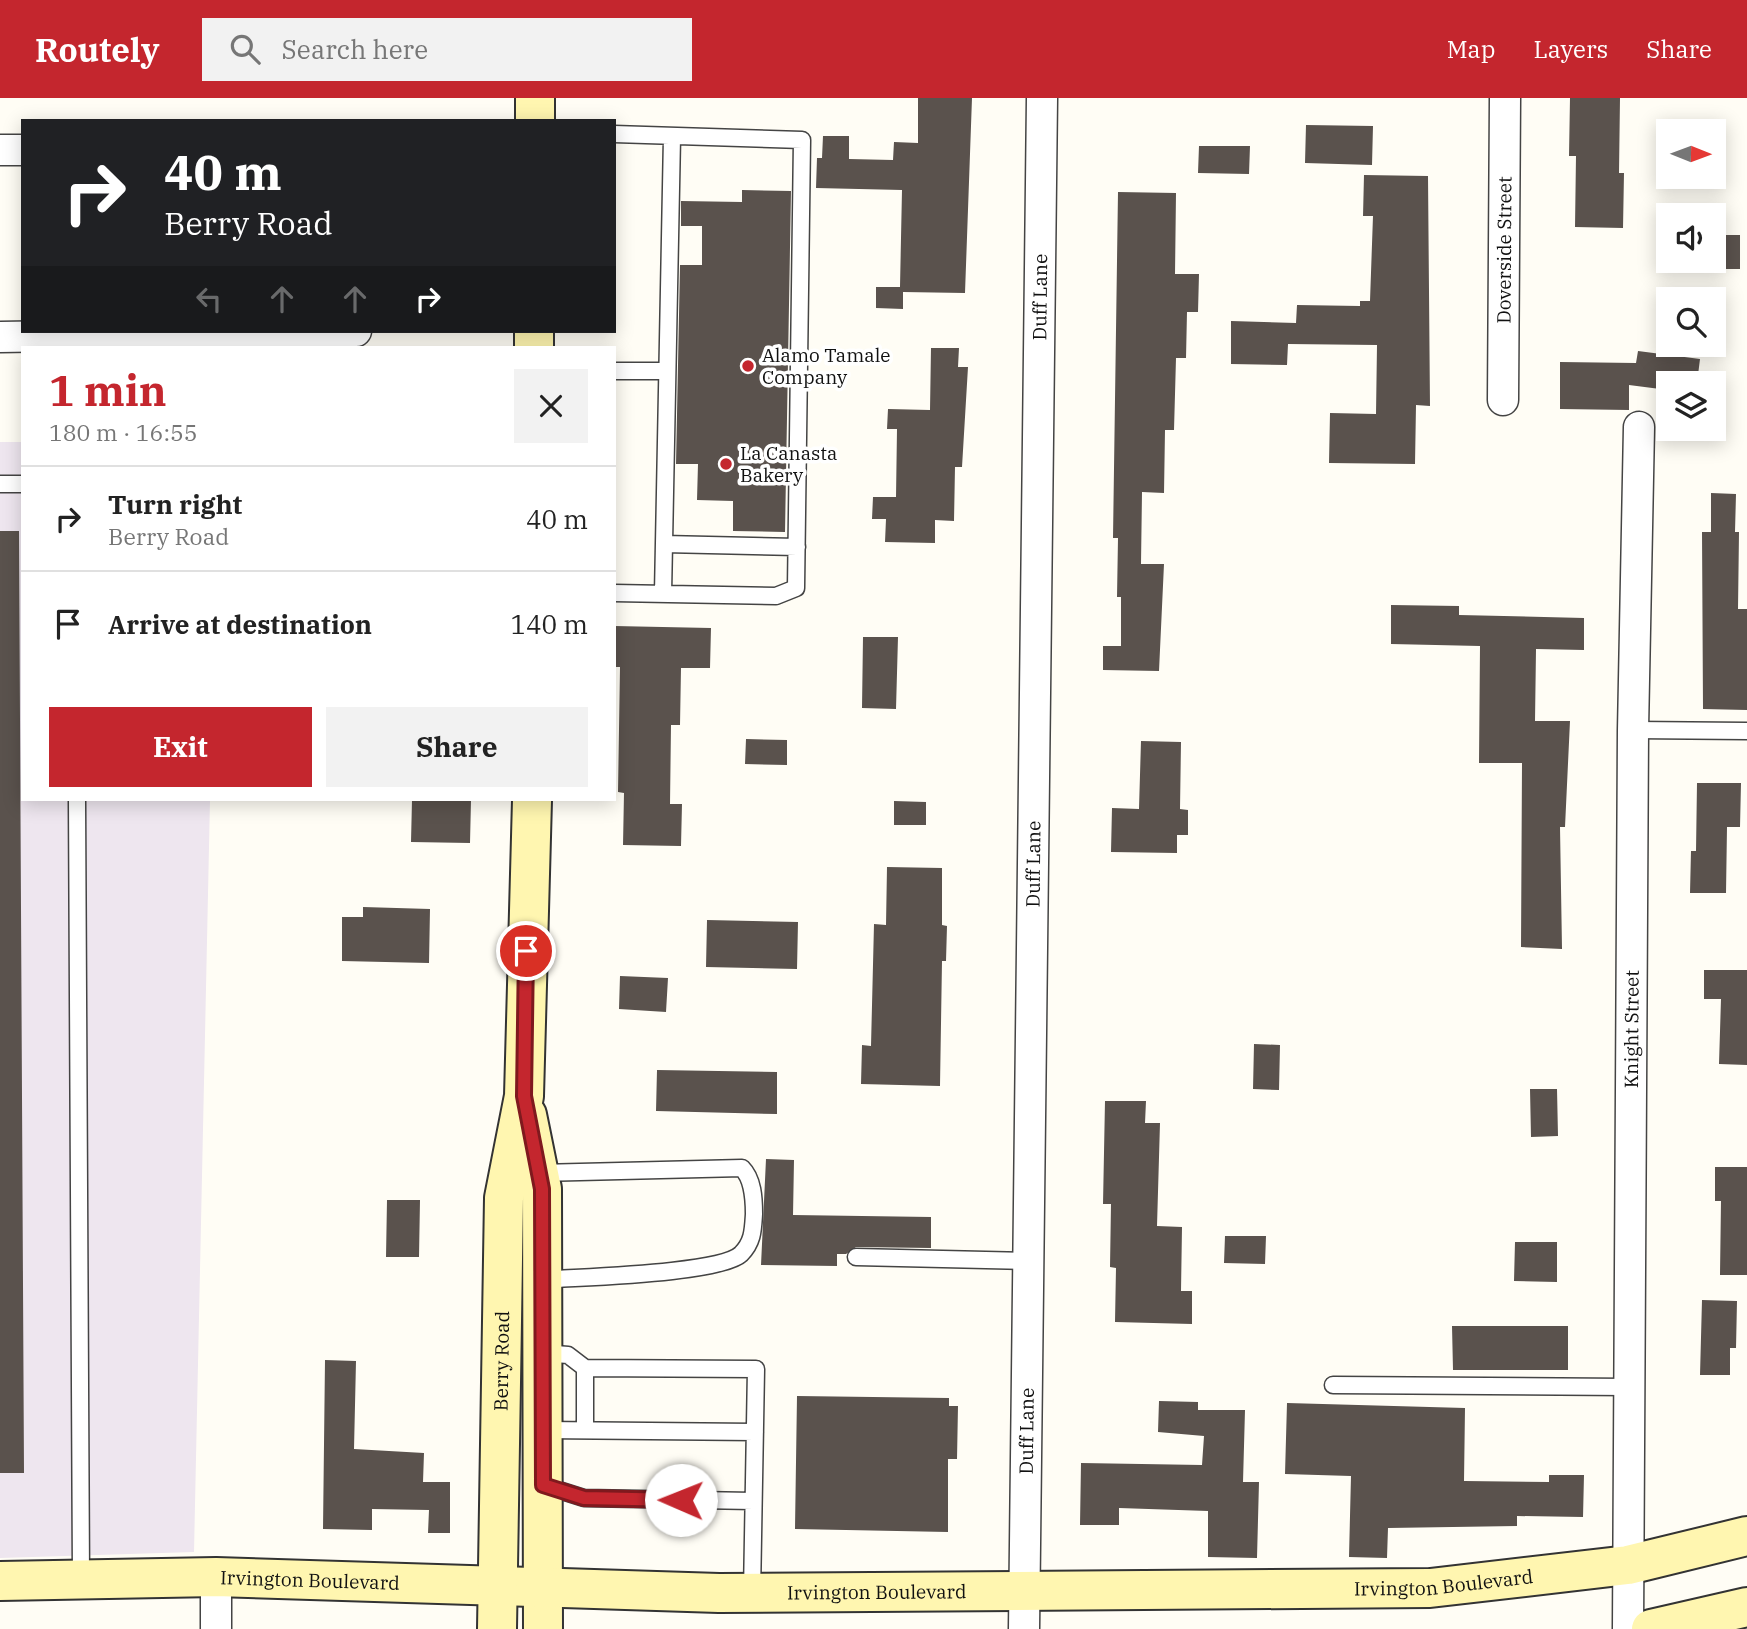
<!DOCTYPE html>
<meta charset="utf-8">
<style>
body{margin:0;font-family:"IBM Plex Serif",serif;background:#f2f2f2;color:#222;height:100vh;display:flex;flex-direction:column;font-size:26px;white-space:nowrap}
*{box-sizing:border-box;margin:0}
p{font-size:23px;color:#767676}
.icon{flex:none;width:38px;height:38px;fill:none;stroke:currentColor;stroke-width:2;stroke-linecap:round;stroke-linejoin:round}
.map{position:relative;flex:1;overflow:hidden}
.drawer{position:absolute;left:21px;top:248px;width:595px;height:455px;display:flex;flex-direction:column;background:#fff;border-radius:0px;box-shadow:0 4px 18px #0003}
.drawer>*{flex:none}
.guide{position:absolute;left:21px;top:21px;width:595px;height:214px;border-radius:0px;box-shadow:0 4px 18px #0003;background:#202124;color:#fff;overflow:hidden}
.needle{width:46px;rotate:91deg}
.buttons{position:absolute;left:1656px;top:21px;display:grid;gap:14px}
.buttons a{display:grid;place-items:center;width:70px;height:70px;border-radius:0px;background:#fff;box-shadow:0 4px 18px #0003;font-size:35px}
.pin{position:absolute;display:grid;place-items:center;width:60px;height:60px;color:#fff;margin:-30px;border:4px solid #fff;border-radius:50%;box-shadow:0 2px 7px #0007}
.me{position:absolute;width:77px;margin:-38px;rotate:271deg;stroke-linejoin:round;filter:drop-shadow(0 0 5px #0008)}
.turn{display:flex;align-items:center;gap:24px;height:147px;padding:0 28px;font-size:32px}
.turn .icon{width:91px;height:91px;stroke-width:2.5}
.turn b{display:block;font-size:49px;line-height:60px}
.lanes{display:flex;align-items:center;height:66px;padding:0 28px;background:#0003;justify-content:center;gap:35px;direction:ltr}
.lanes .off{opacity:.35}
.round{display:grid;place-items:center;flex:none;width:74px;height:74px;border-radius:0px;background:#f2f2f2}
.summary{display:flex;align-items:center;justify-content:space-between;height:119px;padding:0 28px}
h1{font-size:42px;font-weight:700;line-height:52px;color:#c4262e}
.cta{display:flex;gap:14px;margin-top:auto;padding:14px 28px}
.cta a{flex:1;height:80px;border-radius:0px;background:#c4262e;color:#fff;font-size:28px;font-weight:700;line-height:80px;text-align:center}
.cta a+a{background:#f2f2f2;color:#222}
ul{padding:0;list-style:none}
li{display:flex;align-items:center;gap:21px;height:105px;padding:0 28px;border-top:2px solid #e0e0e0}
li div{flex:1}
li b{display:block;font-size:26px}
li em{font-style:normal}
header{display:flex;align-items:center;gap:42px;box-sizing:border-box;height:98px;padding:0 35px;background:#c4262e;color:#fff}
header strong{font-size:33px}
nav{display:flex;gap:38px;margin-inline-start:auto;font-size:24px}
.search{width:490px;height:63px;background:#f2f2f2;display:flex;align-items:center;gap:18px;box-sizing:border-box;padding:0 24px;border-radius:0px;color:#767676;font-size:26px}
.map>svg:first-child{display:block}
</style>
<header>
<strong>Routely</strong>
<div class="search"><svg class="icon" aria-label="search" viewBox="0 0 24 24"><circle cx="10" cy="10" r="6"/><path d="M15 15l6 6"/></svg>Search here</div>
<nav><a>Map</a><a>Layers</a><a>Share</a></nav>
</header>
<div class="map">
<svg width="1747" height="1531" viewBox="0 0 1747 1531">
<rect width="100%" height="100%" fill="#fffdf5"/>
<!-- industrial -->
<path fill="#eee6ef" d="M 0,344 L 23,344 L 23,702 L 210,702 L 194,1454 L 0,1460 Z"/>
<!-- building -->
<path fill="#5a524d" d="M 918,0 L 972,0 L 965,195 L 903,194 L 903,211 L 876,210 L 876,189 L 900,189 L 902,92 L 816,90 L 817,60 L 822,60 L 823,38 L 849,38 L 849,61 L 893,62 L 894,44 L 918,45 Z
M 1570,0 L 1620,0 L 1619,75 L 1624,75 L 1623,130 L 1575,129 L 1576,58 L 1569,58 Z
M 1306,27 L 1373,28 L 1372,67 L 1305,65 Z
M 1199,48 L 1250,48 L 1249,76 L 1198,75 Z
M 1364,77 L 1428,78 L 1430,308 L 1416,307 L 1415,366 L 1329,365 L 1330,315 L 1376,316 L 1377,247 L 1288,246 L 1287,267 L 1231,266 L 1231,223 L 1296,225 L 1297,207 L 1360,208 L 1360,203 L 1370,203 L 1373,118 L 1363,118 Z
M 742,92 L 791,93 L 785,434 L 733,433 L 733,403 L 697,402 L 698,366 L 676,366 L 680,167 L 702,167 L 702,128 L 681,128 L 681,103 L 742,104 Z
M 1118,94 L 1176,95 L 1175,176 L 1199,176 L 1198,214 L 1187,214 L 1186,260 L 1176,260 L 1174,332 L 1165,332 L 1164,395 L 1142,394 L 1141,466 L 1164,466 L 1159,573 L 1103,572 L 1103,548 L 1121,548 L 1121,499 L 1117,499 L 1118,440 L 1113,440 Z
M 1713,137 L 1740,137 L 1740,171 L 1713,171 Z
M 931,250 L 959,250 L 958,269 L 968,269 L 962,369 L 955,369 L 954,423 L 935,422 L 935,445 L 885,444 L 886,421 L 872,421 L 873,399 L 896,399 L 897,331 L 887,331 L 888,311 L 930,312 Z
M 1638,253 L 1700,261 L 1697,285 L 1668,285 L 1668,292 L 1629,287 L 1629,312 L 1560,311 L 1560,264 L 1636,265 Z
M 1711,395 L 1736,396 L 1735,434 L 1739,434 L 1738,511 L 1747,511 L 1747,612 L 1703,611 L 1702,434 L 1711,434 Z
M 0,433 L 19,433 L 24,1375 L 0,1375 Z
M 1391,507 L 1459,508 L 1459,517 L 1584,520 L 1584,552 L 1536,551 L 1535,623 L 1570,623 L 1565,729 L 1560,729 L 1562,851 L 1521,849 L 1522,665 L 1479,665 L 1480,548 L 1391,546 Z
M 614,528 L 711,530 L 710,570 L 681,570 L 680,627 L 671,627 L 670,706 L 682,706 L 681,748 L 623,747 L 624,695 L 618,694 L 620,569 L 614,569 Z
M 863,539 L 898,539 L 896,611 L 862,610 Z
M 746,641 L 787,642 L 787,667 L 745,666 Z
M 1141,643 L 1181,644 L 1180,711 L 1188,712 L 1188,737 L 1177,737 L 1177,755 L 1111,754 L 1112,710 L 1139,711 Z
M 1697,685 L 1741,685 L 1740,729 L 1727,729 L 1726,795 L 1690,795 L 1691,753 L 1696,753 Z
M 412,702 L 471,702 L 470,745 L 411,744 Z
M 894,703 L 926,704 L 926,727 L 894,727 Z
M 887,769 L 942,770 L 942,827 L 947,828 L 946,863 L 942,863 L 940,988 L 861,986 L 862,947 L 871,948 L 874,826 L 886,827 Z
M 363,809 L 430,811 L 429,865 L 342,863 L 342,819 L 363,819 Z
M 707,822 L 798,824 L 797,871 L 706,869 Z
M 1704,872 L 1747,872 L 1747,967 L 1719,966 L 1721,901 L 1704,901 Z
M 620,878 L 668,880 L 666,914 L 619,911 Z
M 1254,946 L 1280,947 L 1279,992 L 1253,991 Z
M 657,972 L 777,974 L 777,1016 L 656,1013 Z
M 1530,991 L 1557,991 L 1558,1038 L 1531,1039 Z
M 1105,1003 L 1146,1003 L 1145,1025 L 1160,1025 L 1157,1128 L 1182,1129 L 1181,1193 L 1192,1193 L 1192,1226 L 1115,1224 L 1116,1170 L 1110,1169 L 1111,1106 L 1103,1106 Z
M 766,1061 L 794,1062 L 793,1117 L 931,1119 L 931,1150 L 856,1149 L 846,1156 L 837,1156 L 837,1168 L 761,1167 Z
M 1715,1069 L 1747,1069 L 1747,1177 L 1720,1177 L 1721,1103 L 1715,1103 Z
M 387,1102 L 420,1102 L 419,1159 L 386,1159 Z
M 1225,1138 L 1266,1138 L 1265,1166 L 1224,1165 Z
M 1515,1144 L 1557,1144 L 1557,1184 L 1514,1183 Z
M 1702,1202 L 1737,1203 L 1736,1250 L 1730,1250 L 1730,1277 L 1700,1277 Z
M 1452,1228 L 1568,1228 L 1568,1272 L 1453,1272 Z
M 325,1262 L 356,1263 L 354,1351 L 424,1355 L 423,1384 L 450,1384 L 450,1435 L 428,1435 L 429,1412 L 372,1411 L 372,1432 L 323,1431 Z
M 797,1298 L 949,1300 L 949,1308 L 958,1308 L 957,1361 L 948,1361 L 948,1434 L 795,1431 Z
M 1159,1303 L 1198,1304 L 1198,1312 L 1245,1312 L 1243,1384 L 1259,1384 L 1257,1460 L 1208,1459 L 1208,1413 L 1119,1410 L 1119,1427 L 1080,1427 L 1081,1365 L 1202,1367 L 1204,1338 L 1158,1334 Z
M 1287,1305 L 1465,1310 L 1464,1383 L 1549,1384 L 1549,1377 L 1584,1377 L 1583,1419 L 1517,1418 L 1517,1428 L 1388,1430 L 1387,1460 L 1349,1459 L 1351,1378 L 1285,1376 Z"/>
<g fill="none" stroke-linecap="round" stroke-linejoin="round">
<defs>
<path id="lane" d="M 614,36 L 802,42 L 796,490 L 776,498 L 614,495
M 614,273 L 667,273
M 0,386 L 23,386
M 664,446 L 797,449
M 663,496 L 672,39
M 1633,632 L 1747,633
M 77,702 L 81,1481
M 539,1075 L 742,1070 C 753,1081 754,1100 754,1116 C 753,1132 753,1144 741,1156 C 720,1176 577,1179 543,1182
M 856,1159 L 1028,1163
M 543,1255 L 568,1257 L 585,1270 L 585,1331
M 585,1270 L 756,1271 L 752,1495
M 1333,1287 L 1629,1289
M 543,1332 L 755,1334
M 543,1387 L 584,1400 L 753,1403"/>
<g id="street">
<path d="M 0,52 L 23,52"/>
<path d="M 0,239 L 356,233"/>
<path id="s1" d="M 1503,302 L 1505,0"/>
<path d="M 216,1479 L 216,1531"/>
<path id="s2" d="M 1024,1531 L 1042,0"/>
<path id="s3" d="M 1628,1531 L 1633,632 L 1639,329"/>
</g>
<g id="secondary">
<path d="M 535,0 L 535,23"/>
<path d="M 534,250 L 534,233"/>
<path d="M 527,1017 L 542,1091 L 543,1531"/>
<path id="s4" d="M 0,1483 L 216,1479 L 719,1495 L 1430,1490 L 1628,1467 L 1747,1438"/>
<path id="s5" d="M 497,1531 L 504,1100 L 524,998 L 532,702"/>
<path d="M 1651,1531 L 1747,1509"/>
</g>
</defs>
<!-- lane casing -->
<use href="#lane" stroke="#444" stroke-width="19"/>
<!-- street casing -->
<use href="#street" stroke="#444" stroke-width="33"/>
<!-- secondary casing -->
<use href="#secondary" stroke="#333" stroke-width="42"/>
<!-- lane -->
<use href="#lane" stroke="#fff" stroke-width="16"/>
<!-- street -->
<use href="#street" stroke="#fff" stroke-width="30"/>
<!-- secondary -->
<use href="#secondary" stroke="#fff6b0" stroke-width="38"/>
</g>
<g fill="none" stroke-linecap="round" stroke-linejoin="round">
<defs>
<path id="route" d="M 526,853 L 524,998 L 542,1091 L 543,1387 L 584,1400 L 681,1402"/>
</defs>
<!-- route casing -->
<use href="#route" stroke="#7f191e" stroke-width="18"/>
<!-- route -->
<use href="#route" stroke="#c4262e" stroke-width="12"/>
</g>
<!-- markers -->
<g fill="#c4262e" stroke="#fff" stroke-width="2.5">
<circle cx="748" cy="268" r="7"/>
<circle cx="726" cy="366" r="7"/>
</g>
<g text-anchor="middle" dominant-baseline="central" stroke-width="7" stroke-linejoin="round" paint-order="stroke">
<!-- street labels -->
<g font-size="19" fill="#111" stroke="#fff">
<text stroke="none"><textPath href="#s1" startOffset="150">Doverside Street</textPath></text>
<text stroke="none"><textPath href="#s2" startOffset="1332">Duff Lane</textPath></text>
<text stroke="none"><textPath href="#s2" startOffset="765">Duff Lane</textPath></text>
<text stroke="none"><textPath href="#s3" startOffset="600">Knight Street</textPath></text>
<text stroke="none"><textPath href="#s5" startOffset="268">Berry Road</textPath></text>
<text stroke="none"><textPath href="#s2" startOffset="198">Duff Lane</textPath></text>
<text stroke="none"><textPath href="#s4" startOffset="310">Irvington Boulevard</textPath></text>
<text stroke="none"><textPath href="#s4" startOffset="1444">Irvington Boulevard</textPath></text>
<text stroke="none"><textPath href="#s4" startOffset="877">Irvington Boulevard</textPath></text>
</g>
<!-- poi labels -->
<g font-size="19" fill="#111" stroke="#fff" text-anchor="start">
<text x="762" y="257">Alamo Tamale<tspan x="762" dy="22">Company</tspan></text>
<text x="740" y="355">La Canasta<tspan x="740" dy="22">Bakery</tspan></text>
</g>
</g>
</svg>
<div class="buttons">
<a><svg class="needle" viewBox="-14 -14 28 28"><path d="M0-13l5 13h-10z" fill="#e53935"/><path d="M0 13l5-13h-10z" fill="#767676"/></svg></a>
<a><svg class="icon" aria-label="sound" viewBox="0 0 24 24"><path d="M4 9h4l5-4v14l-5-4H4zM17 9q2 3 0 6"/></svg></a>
<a><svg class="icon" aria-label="search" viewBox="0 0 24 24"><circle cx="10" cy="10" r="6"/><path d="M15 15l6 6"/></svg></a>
<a><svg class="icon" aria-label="layers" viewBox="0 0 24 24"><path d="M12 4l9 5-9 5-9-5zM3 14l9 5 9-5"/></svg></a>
</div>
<div class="pin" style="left:526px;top:853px;background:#d93025"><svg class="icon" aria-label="arrive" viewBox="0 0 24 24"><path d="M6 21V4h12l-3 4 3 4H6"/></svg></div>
<svg class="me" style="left:681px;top:1402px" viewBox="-20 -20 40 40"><circle r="19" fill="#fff"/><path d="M0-13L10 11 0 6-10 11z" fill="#c4262e"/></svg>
<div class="guide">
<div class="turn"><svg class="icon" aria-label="right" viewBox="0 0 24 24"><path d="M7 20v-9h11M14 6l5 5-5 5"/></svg><div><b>40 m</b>Berry Road</div></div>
<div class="lanes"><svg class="icon off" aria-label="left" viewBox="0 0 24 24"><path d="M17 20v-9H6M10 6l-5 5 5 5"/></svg><svg class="icon off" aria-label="ahead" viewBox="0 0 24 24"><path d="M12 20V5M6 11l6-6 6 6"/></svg><svg class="icon off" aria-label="ahead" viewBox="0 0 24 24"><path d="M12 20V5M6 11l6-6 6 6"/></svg><svg class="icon" aria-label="right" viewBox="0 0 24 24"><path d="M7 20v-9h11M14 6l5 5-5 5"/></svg></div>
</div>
<section class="drawer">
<div class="summary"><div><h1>1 min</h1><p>180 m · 16:55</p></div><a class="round"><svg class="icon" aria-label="close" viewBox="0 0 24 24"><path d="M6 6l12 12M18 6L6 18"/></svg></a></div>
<ul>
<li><svg class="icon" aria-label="right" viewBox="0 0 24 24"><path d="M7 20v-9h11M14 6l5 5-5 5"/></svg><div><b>Turn right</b><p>Berry Road</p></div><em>40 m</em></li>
<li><svg class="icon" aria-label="arrive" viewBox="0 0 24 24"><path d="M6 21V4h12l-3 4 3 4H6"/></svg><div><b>Arrive at destination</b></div><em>140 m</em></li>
</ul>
<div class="cta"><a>Exit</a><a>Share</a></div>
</section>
</div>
